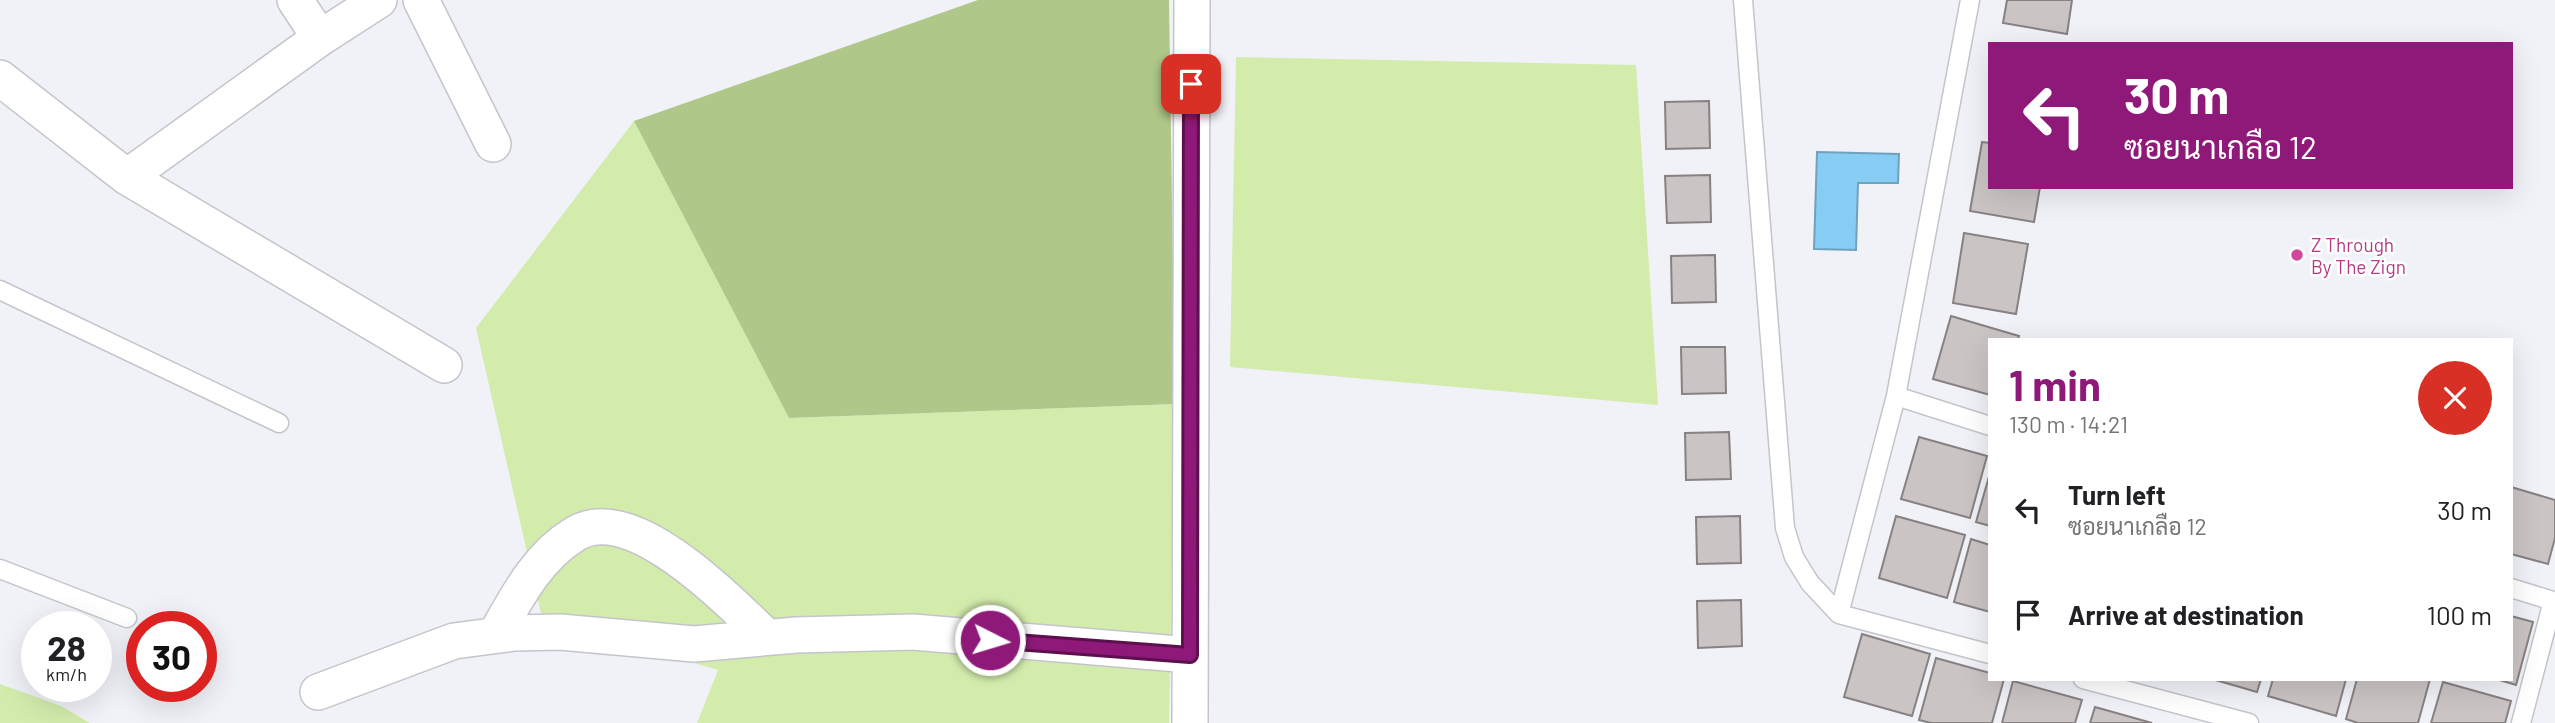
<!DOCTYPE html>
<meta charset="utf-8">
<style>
body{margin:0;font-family:Barlow,Sarabun,sans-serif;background:#f2f2f2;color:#202124;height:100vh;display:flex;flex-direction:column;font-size:26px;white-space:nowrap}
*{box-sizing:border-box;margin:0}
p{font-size:23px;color:#757577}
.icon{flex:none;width:38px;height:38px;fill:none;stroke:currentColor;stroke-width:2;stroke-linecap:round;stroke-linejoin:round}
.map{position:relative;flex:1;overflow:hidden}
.panel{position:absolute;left:1988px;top:338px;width:525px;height:343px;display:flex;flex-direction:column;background:#fff;border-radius:0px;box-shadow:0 7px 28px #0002}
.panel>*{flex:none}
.banner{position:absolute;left:1988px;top:42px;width:525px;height:147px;border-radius:0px;box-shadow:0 7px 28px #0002;background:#8f1978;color:#fff;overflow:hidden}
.speed{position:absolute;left:21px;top:611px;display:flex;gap:14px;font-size:35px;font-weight:700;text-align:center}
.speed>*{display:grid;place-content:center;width:91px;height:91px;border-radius:50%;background:#fff;box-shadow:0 7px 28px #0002;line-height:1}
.speed small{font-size:18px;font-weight:400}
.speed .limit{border:10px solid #d22;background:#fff;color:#111}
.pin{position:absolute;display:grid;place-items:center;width:60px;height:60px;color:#fff;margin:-30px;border-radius:14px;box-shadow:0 4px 10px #0006}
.me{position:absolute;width:77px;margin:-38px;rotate:95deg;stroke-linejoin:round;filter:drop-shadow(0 0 5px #0008)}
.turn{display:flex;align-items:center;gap:24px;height:147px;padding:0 21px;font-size:32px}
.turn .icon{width:91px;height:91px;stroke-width:2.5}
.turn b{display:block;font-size:49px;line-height:60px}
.round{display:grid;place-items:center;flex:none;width:74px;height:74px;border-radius:37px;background:#f2f2f2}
.overview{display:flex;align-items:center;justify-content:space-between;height:119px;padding:0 21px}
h1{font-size:42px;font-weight:700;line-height:52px;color:#8f1978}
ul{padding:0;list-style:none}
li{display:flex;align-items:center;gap:21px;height:105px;padding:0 21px}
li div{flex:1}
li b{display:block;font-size:26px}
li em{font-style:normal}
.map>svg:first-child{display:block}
</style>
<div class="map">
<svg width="2555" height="723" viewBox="0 0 2555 723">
<rect width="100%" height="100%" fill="#f0f2f8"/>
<!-- green -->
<path fill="#d3ecac" d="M 1236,57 L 1636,65 L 1658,405 L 1230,367 Z
M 634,121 L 789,418 L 1175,404 L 1169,723 L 697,723 L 718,670 L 542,618 L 476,328 Z
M 0,684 L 61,706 L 90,723 L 0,723 Z"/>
<!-- forest -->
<path fill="#afc788" d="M 978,0 L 1169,0 L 1175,404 L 789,418 L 634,121 Z"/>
<!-- water -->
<path fill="#87cdf3" stroke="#70a1bd" stroke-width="2" d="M 1817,152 L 1899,154 L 1898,183 L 1858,183 L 1856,250 L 1814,249 Z"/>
<!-- building -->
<path fill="#cbc4c4" stroke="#888181" stroke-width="2" d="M 2007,0 L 2072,0 L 2067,34 L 2003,23 Z
M 1709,101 L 1710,148 L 1666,149 L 1665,102 Z
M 1982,142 L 1990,143 L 1990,187 L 2040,187 L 2034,222 L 1970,211 Z
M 1710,175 L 1711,222 L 1667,223 L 1665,176 Z
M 1964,233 L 2028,244 L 2016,314 L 1953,303 Z
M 1715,255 L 1716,302 L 1672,303 L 1671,256 Z
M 1951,316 L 2019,336 L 2018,340 L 1990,340 L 1990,395 L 1933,379 Z
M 1681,347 L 1725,347 L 1726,393 L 1682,394 Z
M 1729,432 L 1731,479 L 1686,480 L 1685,433 Z
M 1919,437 L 1987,456 L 1970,518 L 1901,499 Z
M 1990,473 L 1990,526 L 1976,522 Z
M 2511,487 L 2555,500 L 2555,538 L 2548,564 L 2511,554 Z
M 1740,516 L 1741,563 L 1697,564 L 1696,517 Z
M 1896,516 L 1965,535 L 1947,598 L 1879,578 Z
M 1971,539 L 1990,545 L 1990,612 L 1954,602 Z
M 1741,600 L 1742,646 L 1698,648 L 1697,601 Z
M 2511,616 L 2533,622 L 2516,685 L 2496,679 L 2511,679 Z
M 1862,634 L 1930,654 L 1912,716 L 1844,697 Z
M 1936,658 L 1990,673 L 1990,679 L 2004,679 L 1992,723 L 1931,723 L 1919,720 Z
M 2212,679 L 2261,679 L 2257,692 Z
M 2273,679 L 2346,679 L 2336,716 L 2268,696 Z
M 2357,679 L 2430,679 L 2418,723 L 2358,723 L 2346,719 Z
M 2013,681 L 2082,700 L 2075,723 L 2002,723 Z
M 2443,682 L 2511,701 L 2505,723 L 2431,723 Z
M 2095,707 L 2152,723 L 2090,723 Z"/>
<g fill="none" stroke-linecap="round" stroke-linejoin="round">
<defs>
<path id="service" d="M 1743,0 L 1785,528 L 1794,557 L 1810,583 L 1839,614 L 1990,654
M 0,290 L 279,423
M 1896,396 L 1990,426
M 0,569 L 127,618
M 2511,588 L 2553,601 L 2521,723
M 1839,614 L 1896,396 L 1970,0
M 2083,679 L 2249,723"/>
<path id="minor" d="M 295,0 L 320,38
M 379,0 L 320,38 L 127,177 L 444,365
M 421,0 L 493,144
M 0,78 L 127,177
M 496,634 C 517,597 537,557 575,534 C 632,499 728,601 767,637
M 318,692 L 454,641 L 515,633 L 560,632 L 694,644 L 796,635 L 913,632 L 1190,655
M 1190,723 L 1192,0"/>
</defs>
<!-- service casing -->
<use href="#service" stroke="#c3c5ca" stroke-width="21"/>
<!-- minor casing -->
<use href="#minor" stroke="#c3c5ca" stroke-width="38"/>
<!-- service -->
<use href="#service" stroke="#fff" stroke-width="18"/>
<!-- minor -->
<use href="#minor" stroke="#fff" stroke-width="35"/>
</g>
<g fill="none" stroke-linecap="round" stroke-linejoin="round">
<defs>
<path id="route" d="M 990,640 L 1190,655 L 1191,84"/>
</defs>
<!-- route casing -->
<use href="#route" stroke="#5d104e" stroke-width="18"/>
<!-- route -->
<use href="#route" stroke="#8f1978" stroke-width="12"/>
</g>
<!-- markers -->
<circle fill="#d1479c" stroke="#fff" stroke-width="2.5" cx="2297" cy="255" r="7"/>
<g text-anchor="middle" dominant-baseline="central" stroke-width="5" stroke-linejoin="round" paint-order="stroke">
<!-- hotel labels -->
<g font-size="19" fill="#b23c85" stroke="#fff" text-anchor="start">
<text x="2311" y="244">Z Through<tspan x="2311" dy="22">By The Zign</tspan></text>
</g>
</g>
</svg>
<div class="speed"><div>28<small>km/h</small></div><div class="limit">30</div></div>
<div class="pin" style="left:1191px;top:84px;background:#d93025"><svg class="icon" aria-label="arrive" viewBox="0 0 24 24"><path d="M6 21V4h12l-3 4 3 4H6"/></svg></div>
<svg class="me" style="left:990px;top:640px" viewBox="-20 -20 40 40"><circle r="17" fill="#8f1978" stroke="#fff" stroke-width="3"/><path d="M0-11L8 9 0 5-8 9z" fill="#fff"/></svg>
<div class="banner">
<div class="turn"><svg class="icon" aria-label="left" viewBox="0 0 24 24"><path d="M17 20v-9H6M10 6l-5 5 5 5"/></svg><div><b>30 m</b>ซอยนาเกลือ 12</div></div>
</div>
<section class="panel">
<div class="overview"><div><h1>1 min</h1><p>130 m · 14:21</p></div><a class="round" style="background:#d93025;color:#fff"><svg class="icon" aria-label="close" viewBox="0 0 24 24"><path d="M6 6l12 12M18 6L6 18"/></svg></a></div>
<ul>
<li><svg class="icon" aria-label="left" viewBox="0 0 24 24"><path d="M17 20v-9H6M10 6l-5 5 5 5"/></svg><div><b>Turn left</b><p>ซอยนาเกลือ 12</p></div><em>30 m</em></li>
<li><svg class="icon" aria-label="arrive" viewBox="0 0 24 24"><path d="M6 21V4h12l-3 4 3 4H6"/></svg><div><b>Arrive at destination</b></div><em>100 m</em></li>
</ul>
</section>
</div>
